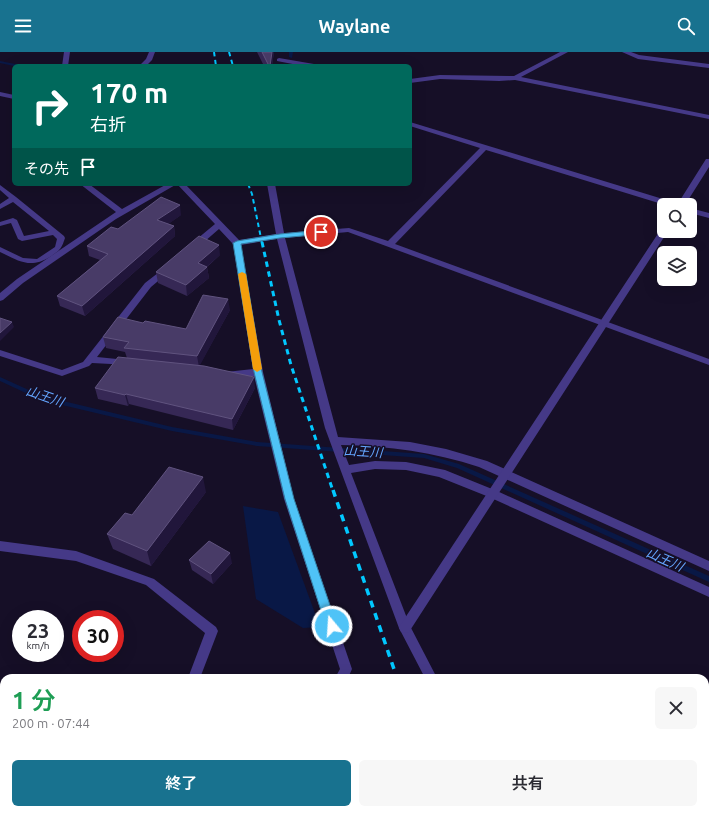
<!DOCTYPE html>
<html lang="ja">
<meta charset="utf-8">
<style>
body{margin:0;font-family:Ubuntu,"Noto Sans JP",sans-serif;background:#f7f7f7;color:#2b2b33;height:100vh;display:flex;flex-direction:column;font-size:15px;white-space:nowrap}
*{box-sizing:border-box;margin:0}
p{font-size:13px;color:#7c7c81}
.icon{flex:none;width:22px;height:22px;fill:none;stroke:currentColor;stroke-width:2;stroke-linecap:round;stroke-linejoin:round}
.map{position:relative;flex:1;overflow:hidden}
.sheet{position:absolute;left:0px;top:622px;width:709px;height:140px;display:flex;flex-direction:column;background:#fff;border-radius:12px 12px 0 0;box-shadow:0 4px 16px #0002}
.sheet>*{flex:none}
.guide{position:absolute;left:12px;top:12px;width:400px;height:122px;border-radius:6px;box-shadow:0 4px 16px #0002;background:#00695c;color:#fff;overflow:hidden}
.fabs{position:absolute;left:657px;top:146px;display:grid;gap:8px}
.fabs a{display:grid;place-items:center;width:40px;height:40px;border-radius:6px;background:#fff;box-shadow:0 4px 16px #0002;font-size:20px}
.speed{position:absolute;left:12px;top:558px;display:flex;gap:8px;font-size:20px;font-weight:700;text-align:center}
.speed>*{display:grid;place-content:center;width:52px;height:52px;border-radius:50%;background:#fff;box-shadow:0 4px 16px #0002;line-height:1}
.speed small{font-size:10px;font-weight:400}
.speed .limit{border:6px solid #d22;background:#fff;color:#111}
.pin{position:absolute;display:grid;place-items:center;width:34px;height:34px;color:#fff;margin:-17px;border:2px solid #fff;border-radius:50%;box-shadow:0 1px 4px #0007}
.me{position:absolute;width:44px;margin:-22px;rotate:342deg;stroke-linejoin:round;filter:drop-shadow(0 0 3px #0008)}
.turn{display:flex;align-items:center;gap:14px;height:84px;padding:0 12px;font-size:18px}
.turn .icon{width:52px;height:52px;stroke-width:2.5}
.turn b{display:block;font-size:28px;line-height:34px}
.then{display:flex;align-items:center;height:38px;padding:0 12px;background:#0003;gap:8px;font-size:15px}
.round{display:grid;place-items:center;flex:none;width:42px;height:42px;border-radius:6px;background:#f7f7f7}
.headline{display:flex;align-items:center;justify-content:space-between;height:68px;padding:0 12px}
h1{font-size:24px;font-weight:600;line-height:30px;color:#1e9e55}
.button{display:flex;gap:8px;margin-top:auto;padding:8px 12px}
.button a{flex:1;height:46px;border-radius:6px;background:#18728f;color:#fff;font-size:16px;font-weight:600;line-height:46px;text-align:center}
.button a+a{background:#f7f7f7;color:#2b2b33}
header{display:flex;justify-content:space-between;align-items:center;height:52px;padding:0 12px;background:#18728f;color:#fff;font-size:18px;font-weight:600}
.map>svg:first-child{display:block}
</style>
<header><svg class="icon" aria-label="menu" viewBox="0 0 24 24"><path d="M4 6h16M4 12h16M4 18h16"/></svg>Waylane<svg class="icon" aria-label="search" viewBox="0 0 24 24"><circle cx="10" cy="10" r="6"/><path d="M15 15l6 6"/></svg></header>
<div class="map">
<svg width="709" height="762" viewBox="0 0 709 762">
<rect width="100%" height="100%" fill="#160f27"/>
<!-- water -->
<path fill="#091846" d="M 243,454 L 278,460 L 320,575 L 303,576 L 256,547 Z"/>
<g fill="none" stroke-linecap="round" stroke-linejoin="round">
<!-- stream -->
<path fill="#091846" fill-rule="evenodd" d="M 289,0 L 293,0 L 292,6 L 289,5 Z
M 0,9 L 20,13 L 22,14 L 14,14 L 0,11 Z
M 0,325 L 42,344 L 172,375 L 257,390 L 424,402 L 459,412 L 709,524 L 709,530 L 457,416 L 424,406 L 257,394 L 172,379 L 41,348 L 0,329 Z"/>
<!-- service -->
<path fill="#453987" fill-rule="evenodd" d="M 0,133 L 16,145 L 64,184 L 65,186 C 61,198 60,198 50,205 C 30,217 19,209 0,200 L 0,195 L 23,206 L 37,207 L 55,195 L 57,187 L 53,183 L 22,189 L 18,187 L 11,171 L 0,174 L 0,170 L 13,166 L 17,168 L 24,184 L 49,179 L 13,150 L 0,157 L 0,152 L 9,146 L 0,138 Z"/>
<!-- minor -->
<path fill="#453987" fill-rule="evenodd" d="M 64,0 L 70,0 L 68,14 L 62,14 Z
M 149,0 L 155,0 L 152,8 L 146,14 L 139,14 L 146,7 Z
M 560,0 L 568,0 L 521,25 L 709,63 L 709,67 L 515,28 L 499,29 L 440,27 L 410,31 L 410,27 L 440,23 L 514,24 Z
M 622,0 L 631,0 L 639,3 L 709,12 L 709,16 L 638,7 Z
M 279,6 L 314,12 L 317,14 L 303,14 L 277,9 L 277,7 Z
M 0,40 L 14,43 L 14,47 L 0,44 Z
M 410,70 L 676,151 L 677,153 L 665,153 L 486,98 L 395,192 L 709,307 L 709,313 L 348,180 L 285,186 L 338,385 L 410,390 L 446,397 L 487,409 L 709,509 L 709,519 L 479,415 C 434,400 389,394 341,393 L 349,413 L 375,409 L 406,410 L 445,418 L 497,439 L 709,535 L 709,545 L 489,445 L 439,425 L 406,418 L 375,417 L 351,421 L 410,574 L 437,626 L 425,626 L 399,576 L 325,376 L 277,187 L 241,193 L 263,320 L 294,447 L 352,617 L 348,626 L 335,626 L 340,617 L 284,447 L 254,324 L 226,326 L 221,323 L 226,320 L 253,317 L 233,192 L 219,177 L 197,196 L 191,196 L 191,192 L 215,172 L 177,132 L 185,132 L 239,188 L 276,182 L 267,132 L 275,132 L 284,181 L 349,176 L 388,189 L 480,96 L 410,74 Z
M 80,132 L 89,132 L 122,157 L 167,132 L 177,132 L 116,167 L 23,231 L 3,248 L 0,249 L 0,241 L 17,227 L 116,160 Z
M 690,156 L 709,161 L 709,166 L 690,161 Z
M 167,214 L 170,215 L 171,217 L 170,219 L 151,235 L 97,305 L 127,308 L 130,309 L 132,311 L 130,313 L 92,311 L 89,314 L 62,324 L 0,304 L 0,298 L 62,318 L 83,310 L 145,231 Z
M 0,489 L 76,499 L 154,527 L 216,575 L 218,579 L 200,626 L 188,626 L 205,581 L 146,533 L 76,509 L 0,499 Z
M 137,758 L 151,758 L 150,762 L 136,762 Z
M 261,758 L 275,758 L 273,762 L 259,762 Z
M 493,758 L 507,758 L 509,762 L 495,762 Z"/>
<!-- tertiary -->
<path fill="#453987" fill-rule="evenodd" d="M 706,107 L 709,107 L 709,115 L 685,153 L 677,153 Z
M 661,177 L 664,177 L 664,179 L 668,179 L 409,580 L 405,581 L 401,580 L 399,576 L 401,572 Z"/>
<!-- rail-far2 -->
<path stroke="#01c8ff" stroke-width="2" stroke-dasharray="4.5 3.5" stroke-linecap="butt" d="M 214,0 L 216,14
M 229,0 L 233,14
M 248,132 L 252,142 L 262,191"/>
<!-- rail-far1 -->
<path stroke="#01c8ff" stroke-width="3" stroke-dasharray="5.5 4.5" stroke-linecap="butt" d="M 262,190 L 279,268 L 291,313 L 333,439"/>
<!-- rail -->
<path stroke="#01c8ff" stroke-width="3.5" stroke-dasharray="7 6" stroke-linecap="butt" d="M 333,438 L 397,626
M 454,758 L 456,762"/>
</g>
<!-- wall -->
<path fill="#362855" d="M 257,0 L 274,0 L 272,14 L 264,14 Z
M 181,163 L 168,172 L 174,174 L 175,184 L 85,264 L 60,254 L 57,244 L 100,208 L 89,204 L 87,194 L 118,177 Z
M 220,203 L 207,215 L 209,226 L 187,244 L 158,231 L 156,220 Z
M 230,258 L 199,314 L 255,336 L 233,378 L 129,352 L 128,354 L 98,347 L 95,336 L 127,306 L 125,300 L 106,296 L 103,285 L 143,271 L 186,277 Z
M 206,440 L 151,514 L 113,497 L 107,482 L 132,463 Z
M 189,508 L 232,511 L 213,532 L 192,518 Z"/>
<!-- shaded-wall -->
<path fill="#21163b" d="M 272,0 L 274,0 L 272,14 L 270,14 Z
M 180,153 L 181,163 L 159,179 L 157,168 Z
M 174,174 L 175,184 L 85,264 L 82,254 Z
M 219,193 L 220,203 L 205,216 L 207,215 L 209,226 L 187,244 L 186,233 L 198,211 Z
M 228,247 L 230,258 L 199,315 L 197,304 Z
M 12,270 L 14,275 L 0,289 L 0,281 Z
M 254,325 L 255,336 L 233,378 L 232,367 Z
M 126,342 L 129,352 L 128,354 L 125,343 Z
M 203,425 L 206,440 L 151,514 L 147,499 Z
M 230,501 L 232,511 L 213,532 L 211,522 Z"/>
<!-- building -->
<path fill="#483b67" stroke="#60537f" d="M 262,0 L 272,0 L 270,14 L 269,14 Z
M 161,145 L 180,153 L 157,168 L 174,174 L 82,254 L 57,244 L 108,202 L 87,194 L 111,175 L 118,177 Z
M 199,184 L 219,193 L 198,211 L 207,215 L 186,233 L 156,220 Z
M 203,243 L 228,247 L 197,304 L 124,296 L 129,290 L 103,285 L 118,265 L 143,271 L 145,269 L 186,277 Z
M 0,266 L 12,270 L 0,281 Z
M 118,305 L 204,314 L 254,325 L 232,367 L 126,342 L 125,343 L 95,336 Z
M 169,415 L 203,425 L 147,499 L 107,482 L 125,461 L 132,463 Z
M 209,489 L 230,501 L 211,522 L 189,508 Z"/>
<!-- route -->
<path fill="#4fc3f7" stroke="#337fa1" d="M 321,178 L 324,179 L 324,182 L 280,186 L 241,192 L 262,320 L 294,447 L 337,574 L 336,578 L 332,579 L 328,578 L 326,574 L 285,447 L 254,320 L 233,191 L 237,189 L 280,182 Z"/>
<!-- slow -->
<path fill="#f59e0b" d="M 242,220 L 246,222 L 262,317 L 257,320 L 253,317 L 238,222 Z"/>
<g text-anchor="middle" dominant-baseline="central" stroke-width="3" stroke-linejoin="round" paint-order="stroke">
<!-- water labels -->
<g font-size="13" font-style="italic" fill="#63a5ff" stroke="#160f27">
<text transform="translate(45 344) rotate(19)">山王川</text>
<text transform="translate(363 399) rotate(4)">山王川</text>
<text transform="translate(665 507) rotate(24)">山王川</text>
</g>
</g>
</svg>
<div class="fabs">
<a><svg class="icon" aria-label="search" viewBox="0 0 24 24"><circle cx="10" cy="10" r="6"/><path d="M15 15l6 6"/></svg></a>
<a><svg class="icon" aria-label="layers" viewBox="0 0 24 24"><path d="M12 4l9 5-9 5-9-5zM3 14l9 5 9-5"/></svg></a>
</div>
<div class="speed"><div>23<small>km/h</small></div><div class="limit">30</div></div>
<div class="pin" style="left:321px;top:180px;background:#d93025"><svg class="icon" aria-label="arrive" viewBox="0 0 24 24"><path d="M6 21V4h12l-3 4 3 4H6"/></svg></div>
<svg class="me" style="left:332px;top:574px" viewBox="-20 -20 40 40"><circle r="17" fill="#4fc3f7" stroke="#fff" stroke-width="3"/><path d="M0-11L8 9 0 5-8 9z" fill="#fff"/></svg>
<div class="guide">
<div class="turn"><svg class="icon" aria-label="right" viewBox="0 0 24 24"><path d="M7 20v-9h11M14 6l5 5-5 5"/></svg><div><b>170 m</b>右折</div></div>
<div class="then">その先<svg class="icon" aria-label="arrive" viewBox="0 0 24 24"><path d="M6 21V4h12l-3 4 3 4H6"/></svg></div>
</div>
<section class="sheet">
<div class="headline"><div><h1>1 分</h1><p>200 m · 07:44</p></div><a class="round"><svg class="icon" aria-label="close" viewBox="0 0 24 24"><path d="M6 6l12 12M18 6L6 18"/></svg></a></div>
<div class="button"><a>終了</a><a>共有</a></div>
</section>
</div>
